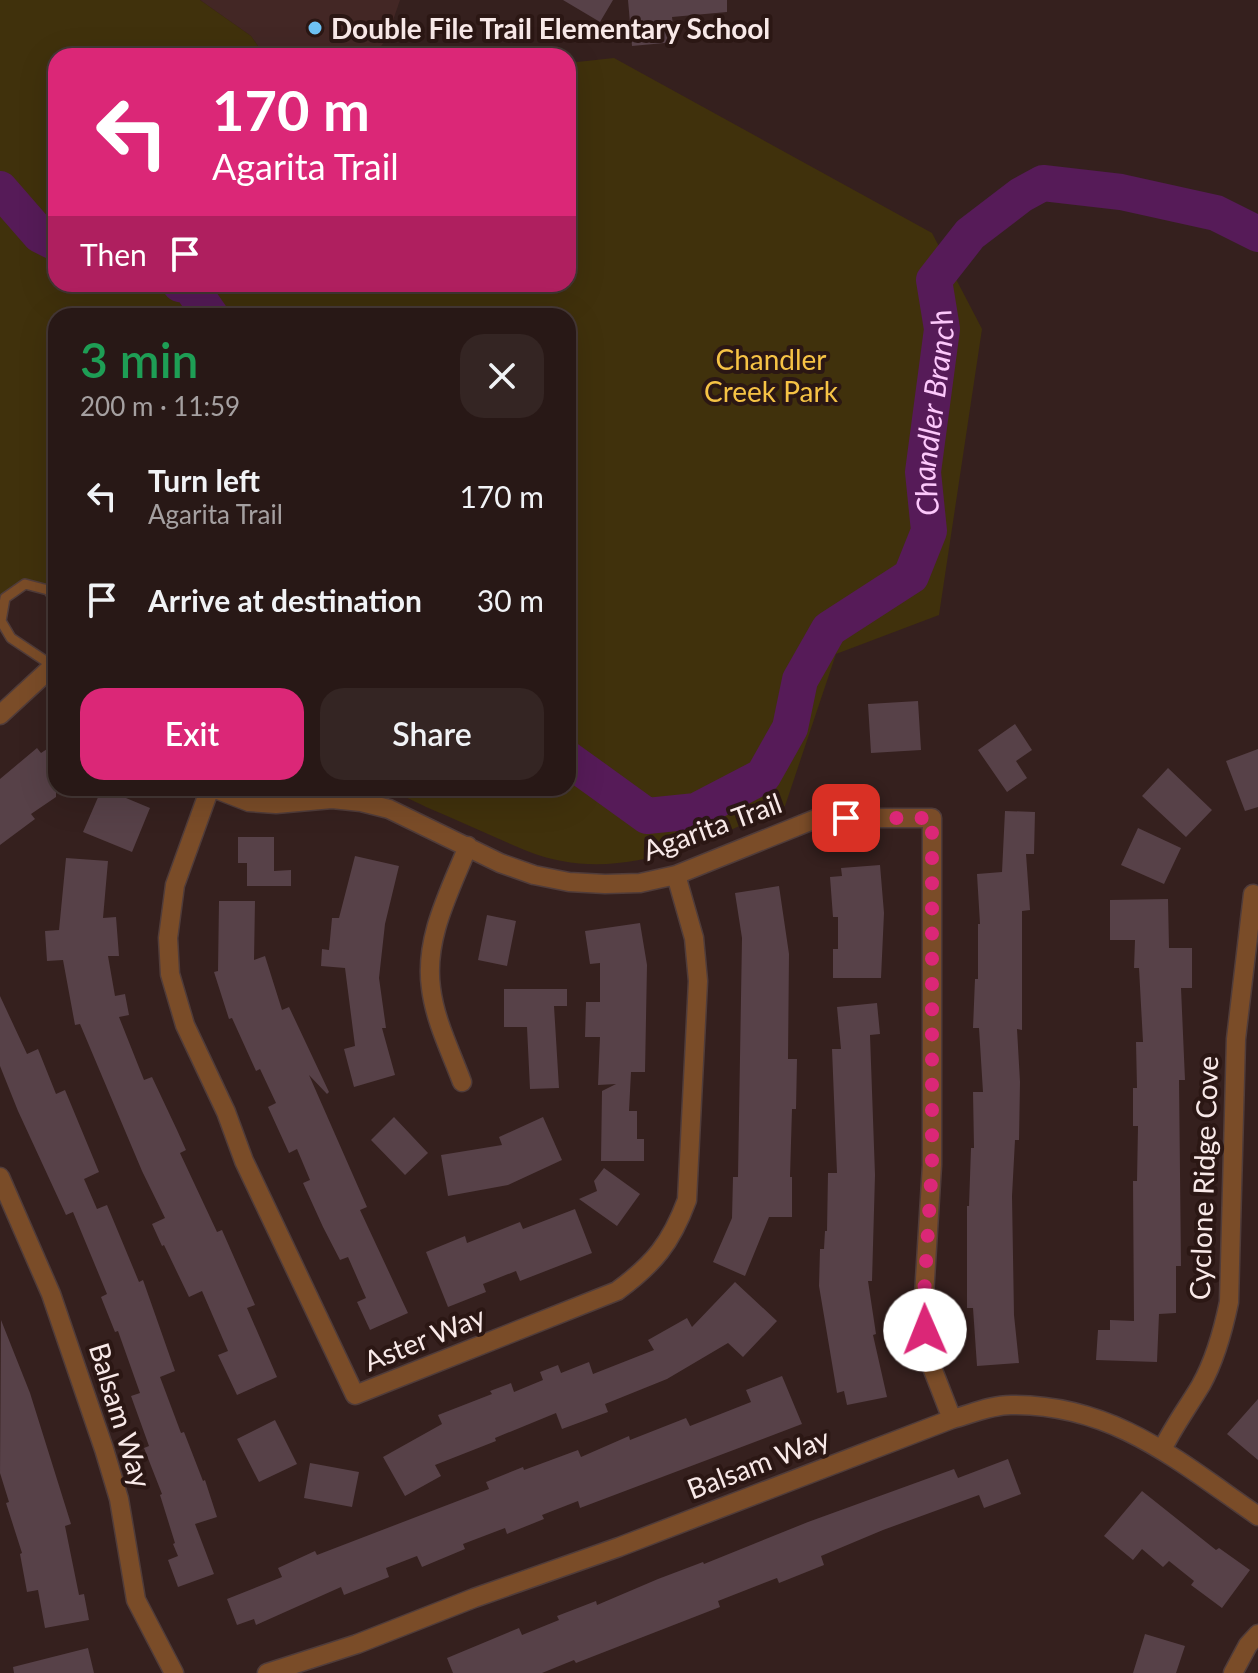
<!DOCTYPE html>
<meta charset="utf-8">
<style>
body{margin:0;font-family:Lato,sans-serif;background:#342523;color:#f1f3f6;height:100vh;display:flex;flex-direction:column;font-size:30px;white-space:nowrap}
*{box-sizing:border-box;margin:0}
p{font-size:26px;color:#a5a0a1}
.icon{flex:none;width:44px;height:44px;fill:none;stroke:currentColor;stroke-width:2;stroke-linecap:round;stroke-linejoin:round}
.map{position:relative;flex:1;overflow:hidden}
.sheet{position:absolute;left:48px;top:308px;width:528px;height:488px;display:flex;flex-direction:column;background:#281816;border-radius:24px;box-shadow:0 8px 32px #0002,0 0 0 2px #443735}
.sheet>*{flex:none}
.banner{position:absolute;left:48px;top:48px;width:528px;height:244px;border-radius:24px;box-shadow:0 8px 32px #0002,0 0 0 2px #443735;background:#db2777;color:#fff;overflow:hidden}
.pin{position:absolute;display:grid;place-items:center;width:68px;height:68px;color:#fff;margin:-34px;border-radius:16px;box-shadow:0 4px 12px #0006}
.me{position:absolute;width:88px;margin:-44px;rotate:359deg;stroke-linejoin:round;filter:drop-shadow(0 0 6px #0008)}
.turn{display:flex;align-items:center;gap:28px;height:168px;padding:0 32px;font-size:36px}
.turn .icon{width:104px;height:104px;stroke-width:2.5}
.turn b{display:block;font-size:56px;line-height:68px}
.then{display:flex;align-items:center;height:76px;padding:0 32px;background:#0003;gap:16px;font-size:30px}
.round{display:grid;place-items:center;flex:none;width:84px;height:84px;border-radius:24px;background:#342523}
.overview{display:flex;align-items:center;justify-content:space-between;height:136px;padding:0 32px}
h1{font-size:48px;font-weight:600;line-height:60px;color:#1e9e55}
.cta{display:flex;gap:16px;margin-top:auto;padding:16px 32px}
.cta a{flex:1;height:92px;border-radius:24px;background:#db2777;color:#fff;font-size:32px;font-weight:600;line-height:92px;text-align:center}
.cta a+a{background:#342523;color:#f1f3f6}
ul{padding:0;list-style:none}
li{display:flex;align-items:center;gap:24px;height:104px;padding:0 32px}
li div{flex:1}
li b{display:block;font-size:30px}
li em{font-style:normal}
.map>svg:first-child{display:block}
</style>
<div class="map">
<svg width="1258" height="1673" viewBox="0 0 1258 1673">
<rect width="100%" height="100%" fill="#35201e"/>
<!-- built -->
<path fill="#432725" d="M 200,0 L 400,0 L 387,38 L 374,56 L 265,56 L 251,36 Z"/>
<!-- green -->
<path fill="#40310c" d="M 0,0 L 200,0 L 251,36 L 265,56 L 56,56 L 56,284 L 568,284 L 568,63 L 614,58 L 932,233 L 982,329 L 939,615 L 836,654 L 785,806 C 703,842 617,887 527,851 C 493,837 460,821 426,807 C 412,800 396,792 381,788 L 568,788 L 568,316 L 56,316 L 56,590 C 36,577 15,577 0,599 Z"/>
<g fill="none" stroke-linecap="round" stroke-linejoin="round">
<!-- river -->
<g stroke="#561b58" stroke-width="36">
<path d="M 0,189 L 40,235 L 56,243"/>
<path d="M 180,284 L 190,286 L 211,316"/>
<path id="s1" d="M 568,759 L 647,816 L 696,811 L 763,776 L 790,728 L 800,680 L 829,629 L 911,576 L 929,531 L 923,472 L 942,329 L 934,280 L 970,234 L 1021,195 L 1043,183 L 1121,192 L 1216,213 L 1258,234"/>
</g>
</g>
<!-- building -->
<path fill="#574148" d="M 563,0 L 613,0 L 600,22 Z
M 628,0 L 727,0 L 727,12 L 672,17 L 675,42 L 632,46 Z
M 918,701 L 921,750 L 871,753 L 868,704 Z
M 1015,724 L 1032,750 L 1016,761 L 1027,778 L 1007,792 L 978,750 Z
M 56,743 L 56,797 L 31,814 L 35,819 L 0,845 L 0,779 L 37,748 L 41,753 Z
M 1258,749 L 1258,807 L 1245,811 L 1226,761 Z
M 1168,768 L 1212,810 L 1186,837 L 1142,796 Z
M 102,788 L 150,808 L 132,852 L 83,832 Z
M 1005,811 L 1035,812 L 1034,854 L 1026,854 L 1030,910 L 1022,911 L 1022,1030 L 1017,1029 L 1020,1082 L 1019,1140 L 1015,1140 L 1012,1196 L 1014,1315 L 1019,1363 L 977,1366 L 973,1308 L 967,1308 L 967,1206 L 969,1206 L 971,1148 L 974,1148 L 973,1092 L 983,1092 L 979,1028 L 973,1028 L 975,979 L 978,979 L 978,924 L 980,924 L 977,874 L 1002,872 Z
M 1138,828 L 1181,848 L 1164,884 L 1121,865 Z
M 238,837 L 274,837 L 274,871 L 291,870 L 291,886 L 247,886 L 247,863 L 238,863 Z
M 355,856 L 399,866 L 385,924 L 379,978 L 386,1028 L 382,1028 L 395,1075 L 354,1087 L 344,1049 L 355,1046 L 345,968 L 321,966 L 322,949 L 329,950 L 332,918 L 339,918 Z
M 66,858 L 108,861 L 103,918 L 116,917 L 119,956 L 108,956 L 115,996 L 125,994 L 129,1015 L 119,1017 L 144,1080 L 152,1077 L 177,1130 L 186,1150 L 180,1153 L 217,1232 L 222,1230 L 255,1305 L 247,1308 L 277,1377 L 237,1395 L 218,1355 L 228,1351 L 202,1291 L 189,1297 L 164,1245 L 162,1246 L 152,1224 L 165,1218 L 142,1171 L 80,1024 L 75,1025 L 63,960 L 47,961 L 45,931 L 59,930 Z
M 880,865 L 884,913 L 881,978 L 833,978 L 833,949 L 838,949 L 838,917 L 833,917 L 830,877 L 842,876 L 841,868 Z
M 779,886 L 789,954 L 788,1059 L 797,1059 L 796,1109 L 792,1109 L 790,1177 L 792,1177 L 792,1217 L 769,1217 L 745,1276 L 713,1262 L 732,1218 L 733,1177 L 738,1177 L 742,938 L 735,893 Z
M 1168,899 L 1169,948 L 1192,948 L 1192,988 L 1181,988 L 1185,1080 L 1179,1080 L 1181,1266 L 1176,1266 L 1176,1313 L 1159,1314 L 1157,1362 L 1096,1360 L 1098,1330 L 1110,1330 L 1110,1320 L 1134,1321 L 1133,1181 L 1137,1181 L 1138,1126 L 1133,1126 L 1133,1088 L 1137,1088 L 1136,1042 L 1143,1042 L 1139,968 L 1134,968 L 1135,940 L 1110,940 L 1110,900 Z
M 219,901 L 255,901 L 254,960 L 265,956 L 282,1010 L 289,1007 L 329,1092 L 327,1094 L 309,1075 L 367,1207 L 360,1210 L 408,1313 L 370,1330 L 357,1302 L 366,1298 L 348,1257 L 340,1260 L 323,1227 L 303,1183 L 310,1180 L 297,1149 L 289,1153 L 268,1107 L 276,1103 L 260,1069 L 256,1071 L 232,1018 L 229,1019 L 214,972 L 218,971 Z
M 487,915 L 516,921 L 507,966 L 478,960 Z
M 640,923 L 647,965 L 645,1072 L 631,1072 L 629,1111 L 637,1111 L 637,1139 L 644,1139 L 644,1161 L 601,1161 L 602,1091 L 616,1084 L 598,1085 L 600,1037 L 585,1037 L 586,1002 L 600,1002 L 600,963 L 590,964 L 585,931 Z
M 504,989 L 567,989 L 567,1006 L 554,1006 L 559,1088 L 530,1089 L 527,1027 L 504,1027 Z
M 0,996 L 27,1054 L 38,1049 L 56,1094 L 65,1090 L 99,1172 L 84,1179 L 97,1209 L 107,1205 L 139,1282 L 143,1280 L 175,1371 L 160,1377 L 181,1433 L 184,1432 L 203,1481 L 205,1480 L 217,1517 L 195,1524 L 214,1574 L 178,1587 L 168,1560 L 178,1556 L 173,1544 L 175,1543 L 160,1495 L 162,1494 L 144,1448 L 149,1446 L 131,1396 L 140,1393 L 118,1331 L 115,1332 L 101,1297 L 107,1294 L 73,1212 L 66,1215 L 18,1111 L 0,1066 Z
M 877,1003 L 880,1034 L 870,1035 L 875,1175 L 872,1281 L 868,1281 L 876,1334 L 873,1335 L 887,1397 L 847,1405 L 844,1391 L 837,1393 L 819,1286 L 820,1249 L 824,1249 L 825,1231 L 827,1231 L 828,1173 L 837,1173 L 832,1049 L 841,1049 L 837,1007 Z
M 394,1117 L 428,1153 L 405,1175 L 371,1140 Z
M 543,1117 L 562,1160 L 508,1185 L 448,1196 L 441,1155 L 502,1145 L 499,1137 Z
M 604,1168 L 640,1194 L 617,1226 L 579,1199 L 597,1191 L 594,1181 Z
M 575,1209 L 592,1253 L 520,1281 L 516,1271 L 483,1284 L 486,1292 L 448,1307 L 426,1252 L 465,1236 L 467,1243 L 520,1222 L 523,1229 Z
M 735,1282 L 777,1321 L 743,1357 L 728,1343 L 667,1379 L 605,1404 L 608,1412 L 562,1429 L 556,1413 L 495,1438 L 496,1441 L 435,1465 L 441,1476 L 405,1496 L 383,1457 L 442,1424 L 438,1415 L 492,1394 L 490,1391 L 511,1383 L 514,1392 L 543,1380 L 540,1372 L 558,1365 L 561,1373 L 589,1362 L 593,1374 L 654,1350 L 648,1340 L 687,1318 L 692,1327 Z
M 1,1320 L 30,1393 L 71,1524 L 65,1526 L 79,1595 L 84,1594 L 89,1620 L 45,1628 L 38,1590 L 27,1592 L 20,1554 L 22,1553 L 6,1503 L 9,1502 L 0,1473 Z
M 782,1376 L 802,1424 L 580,1508 L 578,1501 L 542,1515 L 544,1519 L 507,1534 L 505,1528 L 463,1544 L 465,1549 L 422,1567 L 417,1556 L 386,1568 L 389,1577 L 344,1595 L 341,1587 L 256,1625 L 254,1619 L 237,1625 L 227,1599 L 282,1577 L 278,1568 L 315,1551 L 317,1555 L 489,1489 L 486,1482 L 523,1467 L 524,1470 L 578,1450 L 581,1457 L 629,1436 L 630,1440 L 686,1418 L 690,1426 L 751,1402 L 746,1390 Z
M 1258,1399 L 1258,1460 L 1227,1434 Z
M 275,1420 L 297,1464 L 259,1482 L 237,1439 Z
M 1008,1459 L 1021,1494 L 984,1508 L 979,1495 L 883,1530 L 821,1556 L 824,1565 L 779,1583 L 777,1578 L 718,1601 L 720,1607 L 576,1663 L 574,1660 L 542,1673 L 453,1673 L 447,1658 L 519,1628 L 522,1635 L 559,1620 L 557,1616 L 596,1601 L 597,1605 L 658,1579 L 703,1562 L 704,1564 L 808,1522 L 954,1469 L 958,1478 Z
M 310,1463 L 359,1472 L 352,1507 L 304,1498 Z
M 1142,1491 L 1216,1550 L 1219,1548 L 1250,1570 L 1222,1608 L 1191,1585 L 1194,1581 L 1169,1561 L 1163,1567 L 1142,1549 L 1133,1560 L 1104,1536 Z
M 1145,1634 L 1185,1646 L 1176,1673 L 1133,1673 Z
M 88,1648 L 94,1673 L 14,1673 L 13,1667 Z"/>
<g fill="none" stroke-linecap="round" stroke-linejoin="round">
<defs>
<path id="service" d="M 56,600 L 48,590 L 25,584 L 5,598 L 1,621 L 11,638 L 53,666 L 56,639"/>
<path id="minor" d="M 0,715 L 53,666 L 56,669
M 210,788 L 175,885 L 168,938 L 170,974 L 185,1025 L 226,1112 L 244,1161 L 355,1395 L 617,1291 C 654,1264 671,1243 687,1200 L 698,981 L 694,938 L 676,875
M 213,788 L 249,802 L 276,804 L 332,799 L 361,802 L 389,809 L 500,863 L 534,875 L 569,882 L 605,884 L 640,883 L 676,875 L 818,818 L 932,818 L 932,1165 L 923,1312 L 931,1365 L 952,1419
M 462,1082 C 451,1052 435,1021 431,988 C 424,938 450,891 468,846
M 0,1177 L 51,1294 L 104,1449 L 119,1499 L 136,1600 L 174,1673
M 1162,1450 C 1173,1427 1188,1407 1201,1385 C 1215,1360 1223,1331 1229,1302 L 1236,1039 L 1253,894
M 267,1673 L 357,1644 L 474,1598 L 619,1547 L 952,1419 C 971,1414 991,1405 1011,1405 C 1114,1404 1178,1461 1258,1516
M 1233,1673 L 1248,1645 L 1258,1634"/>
</defs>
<!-- service casing -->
<use href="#service" stroke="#503c3a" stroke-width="12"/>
<!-- minor casing -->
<use href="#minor" stroke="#503c3a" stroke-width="21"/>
<!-- service -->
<use href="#service" stroke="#7a4c28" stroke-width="9"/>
<!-- minor -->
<use href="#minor" stroke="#7a4c28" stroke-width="18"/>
</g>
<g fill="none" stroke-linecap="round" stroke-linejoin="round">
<!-- route -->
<path stroke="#db2777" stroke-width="14" stroke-dasharray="0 25.2" d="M 846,818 L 932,818 L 932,1165 L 923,1312 L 925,1330"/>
</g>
<!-- markers -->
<circle fill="#6fc2f4" stroke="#2b1714" stroke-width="3" cx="315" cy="28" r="8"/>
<g text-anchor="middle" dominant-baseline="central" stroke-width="8" stroke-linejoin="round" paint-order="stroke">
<!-- poi labels -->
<g font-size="28" font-weight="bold" fill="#f8e9e8" stroke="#2b1714" text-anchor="start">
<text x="331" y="28">Double File Trail Elementary School</text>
</g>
<!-- park labels -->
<g font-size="28" fill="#f6c345" stroke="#2b1714">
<text x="771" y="359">Chandler<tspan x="771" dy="32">Creek Park</tspan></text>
</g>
<!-- street labels -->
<g font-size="28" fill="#f8e9e8" stroke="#2b1714">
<text transform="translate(712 826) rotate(-20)">Agarita Trail</text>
<text transform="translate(1203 1178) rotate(-88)">Cyclone Ridge Cove</text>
<text transform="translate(424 1338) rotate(-22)">Aster Way</text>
<text transform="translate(121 1415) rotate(73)">Balsam Way</text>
<text transform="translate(758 1463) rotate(-21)">Balsam Way</text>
</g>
<!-- water labels -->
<g font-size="30" font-style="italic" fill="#fcc8fb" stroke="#2b1714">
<text stroke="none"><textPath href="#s1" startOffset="650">Chandler Branch</textPath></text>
</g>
</g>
</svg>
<div class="pin" style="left:846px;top:818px;background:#d93025"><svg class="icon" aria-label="arrive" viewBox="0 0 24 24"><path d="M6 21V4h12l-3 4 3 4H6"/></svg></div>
<svg class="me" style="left:925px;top:1330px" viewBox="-20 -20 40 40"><circle r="19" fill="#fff"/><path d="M0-13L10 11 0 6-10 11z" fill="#db2777"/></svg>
<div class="banner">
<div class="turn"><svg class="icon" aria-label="left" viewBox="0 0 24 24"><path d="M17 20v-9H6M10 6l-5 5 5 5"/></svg><div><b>170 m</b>Agarita Trail</div></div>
<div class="then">Then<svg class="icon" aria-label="arrive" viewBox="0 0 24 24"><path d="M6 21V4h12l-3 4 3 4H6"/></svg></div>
</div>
<section class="sheet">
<div class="overview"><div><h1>3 min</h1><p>200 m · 11:59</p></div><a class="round"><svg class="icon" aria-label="close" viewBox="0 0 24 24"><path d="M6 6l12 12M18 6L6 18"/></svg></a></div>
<ul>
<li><svg class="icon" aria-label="left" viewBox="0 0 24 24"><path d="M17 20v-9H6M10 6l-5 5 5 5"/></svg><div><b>Turn left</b><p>Agarita Trail</p></div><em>170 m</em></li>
<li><svg class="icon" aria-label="arrive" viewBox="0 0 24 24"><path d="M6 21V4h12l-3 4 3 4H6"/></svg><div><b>Arrive at destination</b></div><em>30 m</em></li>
</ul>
<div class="cta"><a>Exit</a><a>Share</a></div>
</section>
</div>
